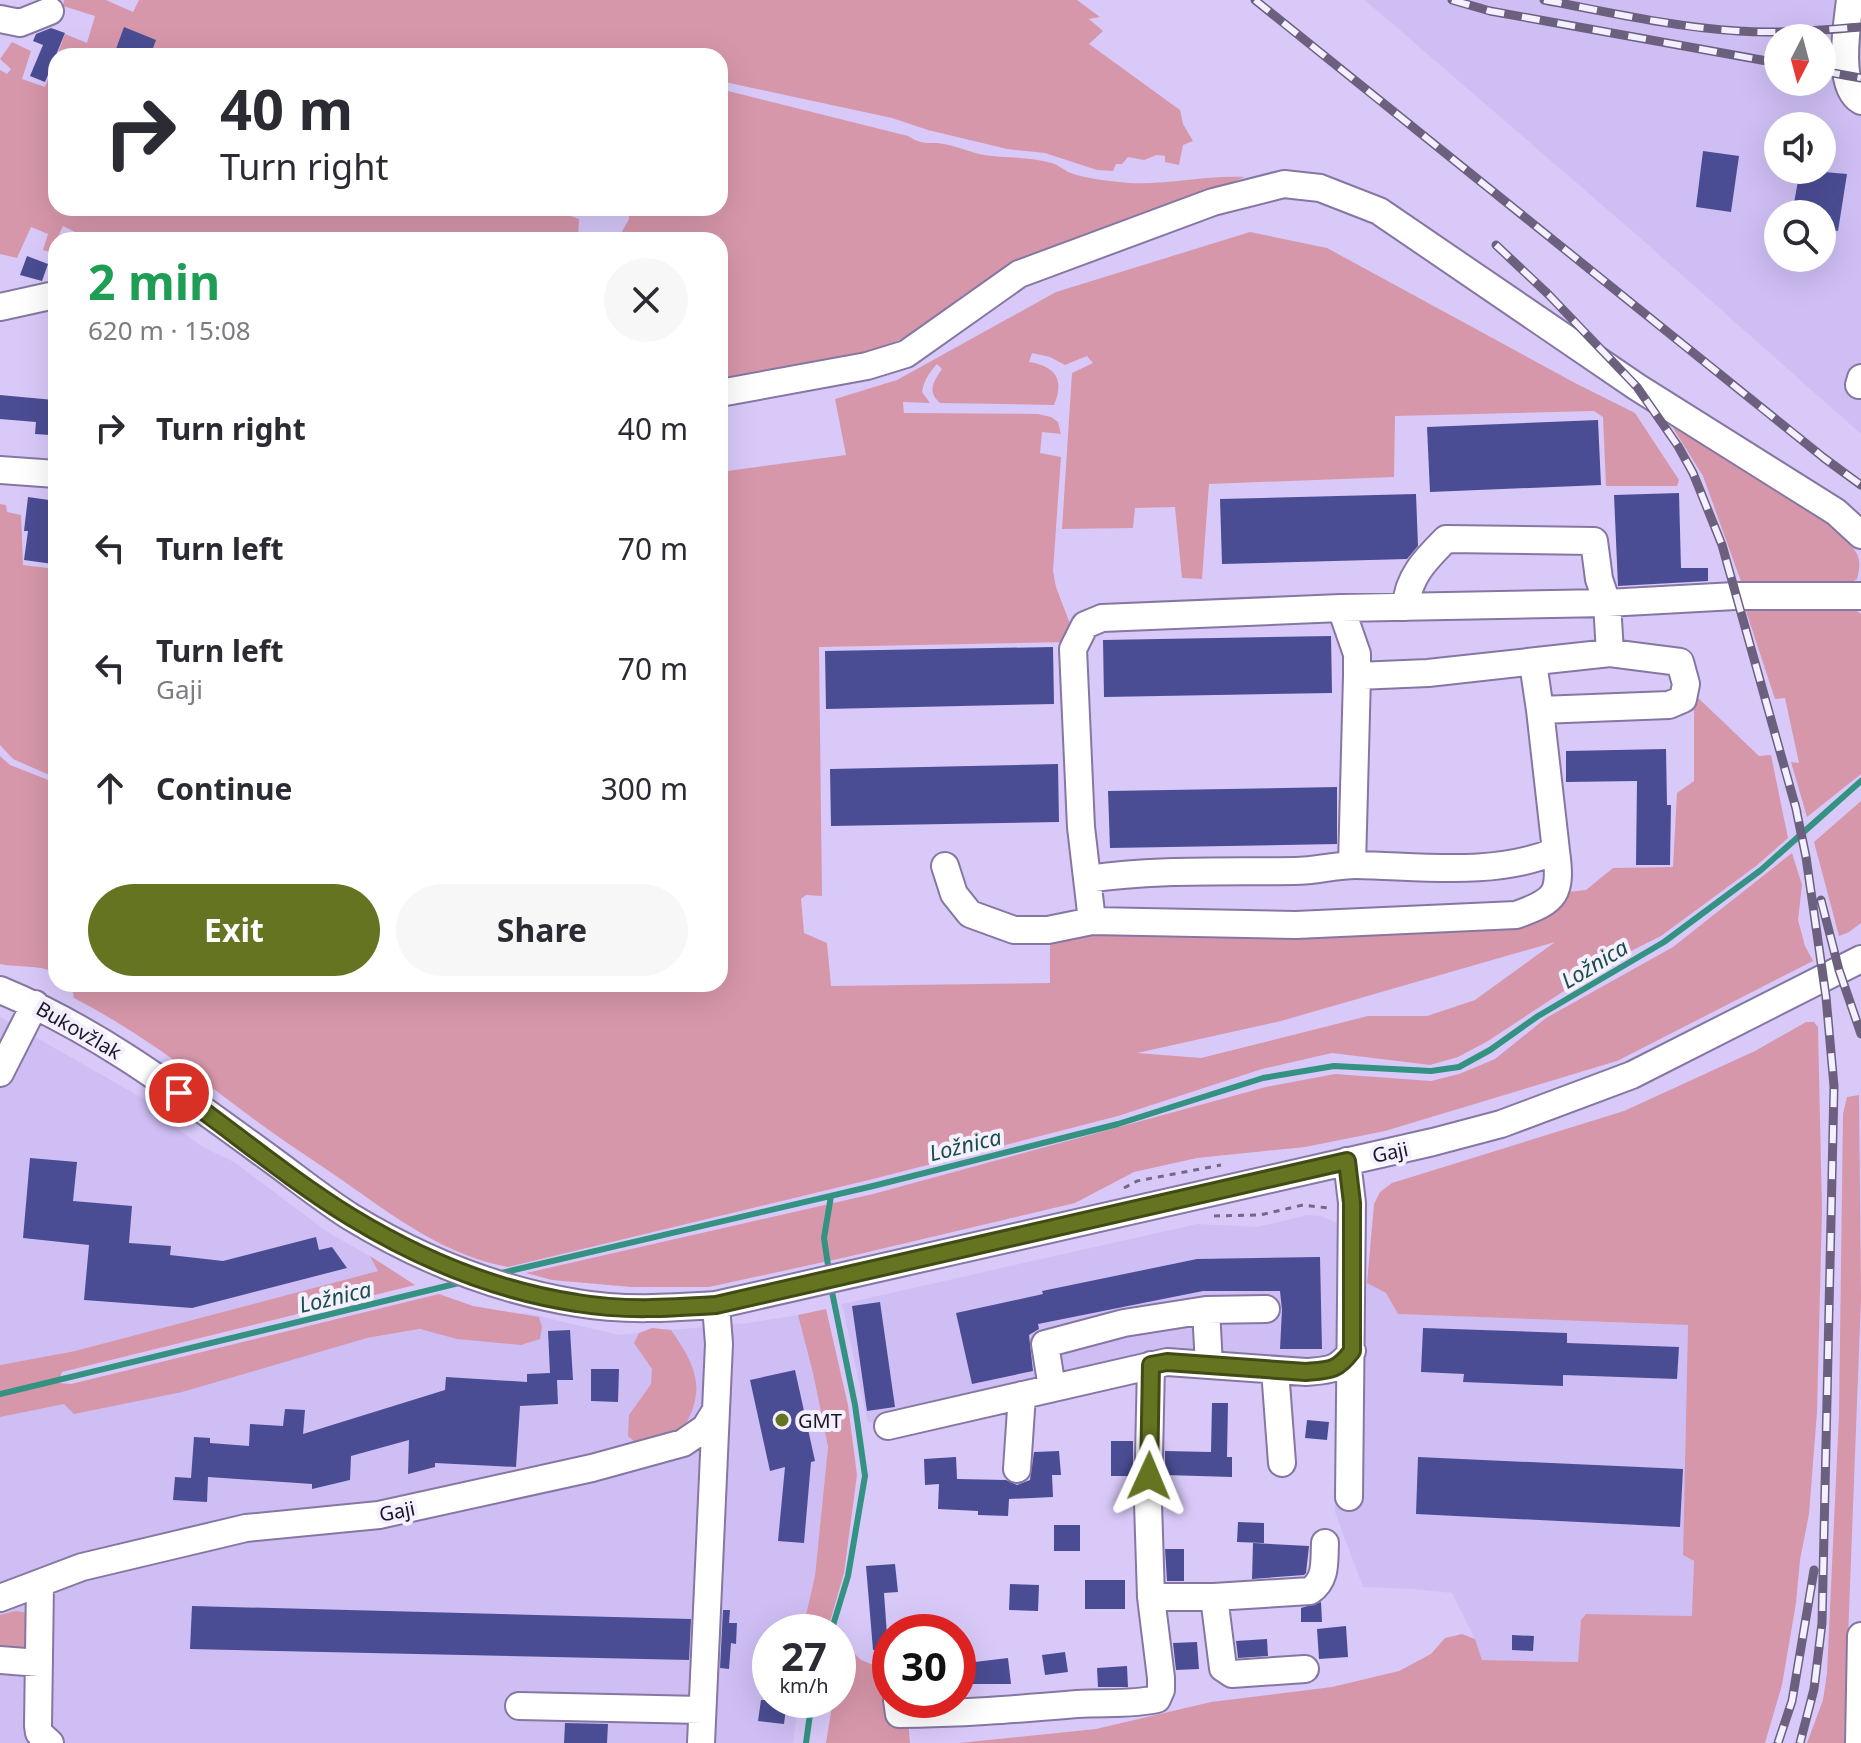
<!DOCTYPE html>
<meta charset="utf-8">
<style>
body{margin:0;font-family:"Noto Sans",sans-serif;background:#f7f7f7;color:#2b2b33;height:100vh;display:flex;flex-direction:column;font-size:30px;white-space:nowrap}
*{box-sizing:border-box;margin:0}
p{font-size:26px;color:#7c7c81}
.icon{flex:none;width:44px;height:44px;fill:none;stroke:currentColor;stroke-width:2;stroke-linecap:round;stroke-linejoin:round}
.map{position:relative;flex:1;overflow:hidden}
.details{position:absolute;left:48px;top:232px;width:680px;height:760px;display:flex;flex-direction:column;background:#fff;border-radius:24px;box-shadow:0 8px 32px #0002}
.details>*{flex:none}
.banner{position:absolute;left:48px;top:48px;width:680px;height:168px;border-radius:24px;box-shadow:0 8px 32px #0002;background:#fff;color:#2b2b33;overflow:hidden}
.needle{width:52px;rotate:186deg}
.tools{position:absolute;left:1764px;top:24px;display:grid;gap:16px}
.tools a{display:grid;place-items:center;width:72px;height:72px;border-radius:50%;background:#fff;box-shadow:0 8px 32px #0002;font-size:40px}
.speed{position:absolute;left:752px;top:1614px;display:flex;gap:16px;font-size:40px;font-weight:700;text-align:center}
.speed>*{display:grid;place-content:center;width:104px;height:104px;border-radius:50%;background:#fff;box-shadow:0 8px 32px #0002;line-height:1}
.speed small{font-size:20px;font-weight:400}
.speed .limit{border:12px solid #d22;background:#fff;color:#111}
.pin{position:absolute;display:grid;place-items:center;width:68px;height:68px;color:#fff;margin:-34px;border:4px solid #fff;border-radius:50%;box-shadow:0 2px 8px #0007}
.me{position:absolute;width:88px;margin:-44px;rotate:1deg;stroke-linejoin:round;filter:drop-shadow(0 0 6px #0008)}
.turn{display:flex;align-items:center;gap:28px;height:168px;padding:0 40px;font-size:36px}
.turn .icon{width:104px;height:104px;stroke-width:2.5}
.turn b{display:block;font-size:56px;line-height:68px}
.round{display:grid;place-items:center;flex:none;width:84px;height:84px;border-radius:42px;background:#f7f7f7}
.summary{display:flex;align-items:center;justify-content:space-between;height:136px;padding:0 40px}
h1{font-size:48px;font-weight:700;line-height:60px;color:#1e9e55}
.primary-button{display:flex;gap:16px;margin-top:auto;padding:16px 40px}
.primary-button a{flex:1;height:92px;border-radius:48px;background:#657421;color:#fff;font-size:32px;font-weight:700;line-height:92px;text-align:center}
.primary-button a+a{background:#f7f7f7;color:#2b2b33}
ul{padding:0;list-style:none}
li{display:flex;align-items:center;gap:24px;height:120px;padding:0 40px}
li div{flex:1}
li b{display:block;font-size:30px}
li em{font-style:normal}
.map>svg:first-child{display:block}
</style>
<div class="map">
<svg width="1861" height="1743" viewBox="0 0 1861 1743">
<rect width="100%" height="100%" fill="#d8c9f9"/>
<!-- built -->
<path fill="#cebef4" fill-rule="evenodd" d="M 1365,0 L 1861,0 L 1861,434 L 1638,236 ZM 1778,38 L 1822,38 L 1822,82 L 1778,82 ZM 1778,126 L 1822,126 L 1822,170 L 1778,170 ZM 1778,214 L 1822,214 L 1822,258 L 1778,258 Z
M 0,1017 L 160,1108 L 174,1126 L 203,1147 L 234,1162 L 329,1233 L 370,1256 L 378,1271 L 75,1351 L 0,1365 Z
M 1308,1215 L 1320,1216 L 1338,1223 L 1340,1293 L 1339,1345 L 1322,1363 L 1027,1384 L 868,1423 L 842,1304 L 1197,1224 L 1257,1227 Z
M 1367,1283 L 1386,1293 L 1399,1314 L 1688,1325 L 1683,1555 L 1694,1561 L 1693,1616 L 1586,1614 L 1581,1620 L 1578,1662 L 1482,1660 L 1475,1639 L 1452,1593 L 1413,1589 L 1363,1587 L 1335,1512 L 1339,1392 L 1360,1393 Z
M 526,1313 L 619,1335 L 639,1333 L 652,1328 L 671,1330 L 748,1323 L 798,1315 L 813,1373 L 828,1447 L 815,1576 L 802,1632 L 770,1632 L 770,1700 L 799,1700 L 793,1743 L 0,1743 L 0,1417 L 367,1338 Z"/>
<!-- green -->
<path fill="#d797aa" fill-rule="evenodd" d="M 64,0 L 106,0 L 133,12 L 139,0 L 1077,0 L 1100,17 L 1089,19 L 1103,31 L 1089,44 L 1180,110 L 1183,124 L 1193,141 L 1183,145 L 1179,165 L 1165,162 L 1165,156 L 1157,155 L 1144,160 L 1128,157 L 1122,164 L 1116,164 L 1113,171 L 1097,170 L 1045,153 L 1007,149 L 928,130 L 892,118 L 720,81 L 720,56 L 57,56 L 65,34 L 87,43 L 95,16 L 63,6 Z
M 12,42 L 31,51 L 22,79 L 45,87 L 56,58 L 56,208 L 563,208 L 565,214 L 579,219 L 578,240 L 91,240 L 63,226 L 54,245 L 56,254 L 43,250 L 48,234 L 31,227 L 17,258 L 0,254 L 0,70 L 7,74 L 11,69 L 0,59 Z
M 720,89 L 908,136 C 918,143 925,143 937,143 C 952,144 969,152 984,155 C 1006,158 1031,157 1052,163 C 1058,165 1063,169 1068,172 C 1086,179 1110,181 1129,183 C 1168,185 1206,175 1245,177 L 1014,266 L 963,295 L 915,333 L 874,351 L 720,380 L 720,240 L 597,240 L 611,234 L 620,235 L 629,219 L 629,208 L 720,208 Z
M 1250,232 L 1327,248 L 1575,383 L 1635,413 L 1679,480 L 1677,486 L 1606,486 L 1603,417 L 1594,411 L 1395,416 L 1394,477 L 1209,484 L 1202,579 L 1182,578 L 1175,507 L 1135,508 L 1133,528 L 1062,529 L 1072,373 L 1093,363 L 1087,356 L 1065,365 L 1050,357 L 1032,353 L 1029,362 C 1055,366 1065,379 1054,405 L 940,403 C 927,392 933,382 942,369 L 937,364 C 929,373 924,380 922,392 L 930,403 L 903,402 L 904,413 L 1038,414 L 1051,417 L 1058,422 L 1061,434 L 1042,432 L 1040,453 L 1061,457 L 1053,571 L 1056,587 L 1072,629 L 1069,642 L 819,647 L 822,896 L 806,895 L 801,899 L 804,933 L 827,943 L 831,986 L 1050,983 L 1050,936 L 1065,933 L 1422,928 L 1568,892 L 1586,890 L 1613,868 L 1673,867 L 1677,793 L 1694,781 L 1694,694 L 1759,756 L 1771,755 L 1788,838 L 1756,866 L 1661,936 L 1605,964 L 1488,1041 L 1458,1057 L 1430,1065 L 1332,1053 L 1262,1069 L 1118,1116 L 873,1179 L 508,1267 C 446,1256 393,1216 342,1180 C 312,1159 280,1139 251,1117 C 194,1074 138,1031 74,998 L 71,984 L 720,984 L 720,472 L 846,455 L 835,399 L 897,380 L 1056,292 ZM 1555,942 L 1475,1000 L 1427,1016 L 1368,1016 L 1201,1058 L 1137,1053 L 1281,1021 Z
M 1673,428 L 1684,431 C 1722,454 1839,519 1857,554 C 1861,563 1859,570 1857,579 L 1849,584 L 1743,587 L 1703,476 Z
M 0,504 L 6,505 L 7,512 L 21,515 L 23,565 L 56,569 L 56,778 L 13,759 L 0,745 Z
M 1745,608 L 1854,609 L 1861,614 L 1861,774 L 1807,817 L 1791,762 L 1799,763 L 1785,698 L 1775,699 Z
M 0,756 L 10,765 L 56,783 L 56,973 C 38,964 19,968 0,964 Z
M 1861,801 L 1861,923 L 1849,932 L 1839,936 L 1814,842 Z
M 1792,853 L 1802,885 L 1798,920 L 1805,946 L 1813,961 L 1617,1061 L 1385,1131 L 1305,1147 L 1197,1158 L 1134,1172 L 1075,1203 L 847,1257 L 709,1287 L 631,1287 L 552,1280 L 526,1273 L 873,1194 L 1266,1087 L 1335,1074 L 1431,1081 L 1459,1074 L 1495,1059 L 1546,1018 L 1673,947 Z
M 1806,1022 L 1814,1022 L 1818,1027 L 1822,1211 L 1817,1412 L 1809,1514 L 1800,1560 L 1796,1603 L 1782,1685 L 1765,1743 L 959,1743 L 1096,1729 L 1211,1702 L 1332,1687 L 1399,1671 L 1431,1654 L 1445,1638 L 1462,1634 L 1475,1639 L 1482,1660 L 1578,1662 L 1581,1620 L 1586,1614 L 1692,1616 L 1694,1561 L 1683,1555 L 1688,1325 L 1398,1314 L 1386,1293 L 1367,1283 L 1374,1204 L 1380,1192 L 1392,1183 L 1624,1111 L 1755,1051 Z
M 1859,1095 L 1861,1298 L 1844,1743 L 1807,1743 L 1823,1700 L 1827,1673 L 1839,1414 L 1843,1114 L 1847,1097 Z
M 370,1256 L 415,1285 L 62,1372 L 58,1383 L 71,1384 L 439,1294 L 473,1306 L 539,1317 L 542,1327 L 540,1339 L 521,1345 L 457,1339 L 420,1329 L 367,1338 L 182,1392 L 74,1414 L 64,1404 L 0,1417 L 0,1365 L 75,1351 L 378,1271 Z
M 826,1309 L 848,1405 L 857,1475 L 844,1573 L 827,1632 L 802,1632 L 815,1576 L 828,1447 L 813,1373 L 798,1315 Z
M 652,1328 L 671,1330 C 696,1366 707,1389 683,1429 L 637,1444 L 628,1436 L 629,1415 L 651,1384 L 652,1369 L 634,1343 L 639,1333 Z
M 15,1611 L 23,1612 L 32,1617 L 27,1647 L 17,1653 L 0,1651 L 0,1615 Z
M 838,1638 L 861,1660 L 883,1669 L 889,1680 L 891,1720 L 908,1721 L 910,1743 L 826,1743 L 833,1700 L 838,1700 Z"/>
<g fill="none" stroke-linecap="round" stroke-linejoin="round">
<!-- stream -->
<path stroke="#339281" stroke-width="6" d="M 829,1272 L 824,1238 L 831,1196
M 497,1274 L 873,1186 L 1118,1124 L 1263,1078 L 1334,1066 L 1431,1071 L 1459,1067 L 1490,1050 L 1538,1016 L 1664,942 L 1761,870 L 1861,781
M 831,1287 L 855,1405 L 865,1476 L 848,1576 L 831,1632
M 0,1394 L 463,1282
M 806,1743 L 812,1700"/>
</g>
<!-- building -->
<path fill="#4b4d94" d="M 124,27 L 156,40 L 150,56 L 133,56 L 116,49 Z
M 51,28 L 65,33 L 45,82 L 30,76 L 43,45 L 33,41 L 36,34 Z
M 1703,151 L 1739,156 L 1731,212 L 1696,207 Z
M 1800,170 L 1847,174 L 1838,231 L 1822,228 L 1822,214 L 1792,214 Z
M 27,256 L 48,264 L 42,281 L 20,275 Z
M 0,395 L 54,400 L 50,435 L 35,434 L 36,422 L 0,419 Z
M 1598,420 L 1601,485 L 1430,492 L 1427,427 Z
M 1679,493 L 1681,568 L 1708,568 L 1708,581 L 1618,586 L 1614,495 Z
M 1416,494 L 1418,546 L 1407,559 L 1222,564 L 1220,499 Z
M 28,497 L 56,501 L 53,564 L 24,560 L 28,531 L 24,531 Z
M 1331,636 L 1332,693 L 1104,697 L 1103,640 Z
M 1053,647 L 1054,704 L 826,709 L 825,651 Z
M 1666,749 L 1667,805 L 1671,805 L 1670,865 L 1636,865 L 1637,781 L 1566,782 L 1566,751 Z
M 1058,764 L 1059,822 L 831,826 L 830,769 Z
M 1337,787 L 1337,844 L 1110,848 L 1108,791 Z
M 30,1158 L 77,1162 L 73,1201 L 132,1206 L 129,1243 L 171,1246 L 170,1255 L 223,1261 L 316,1237 L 319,1250 L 332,1247 L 347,1268 L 192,1308 L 84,1300 L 89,1245 L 23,1238 Z
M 1320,1257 L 1322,1349 L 1280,1349 L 1282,1310 L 1280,1291 L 1203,1291 L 1038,1324 L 1039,1329 L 1029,1335 L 1033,1371 L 972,1384 L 956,1313 L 1043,1294 L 1042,1291 L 1197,1259 Z
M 880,1302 L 895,1407 L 867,1411 L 852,1306 Z
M 1423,1328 L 1567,1333 L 1567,1343 L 1679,1347 L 1677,1379 L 1563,1375 L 1563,1386 L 1463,1382 L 1464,1374 L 1421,1372 Z
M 570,1330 L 573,1380 L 557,1380 L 558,1404 L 520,1406 L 516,1467 L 435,1463 L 435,1467 L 408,1474 L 409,1440 L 351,1456 L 350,1480 L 312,1489 L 312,1484 L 208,1477 L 207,1502 L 173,1500 L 175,1477 L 191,1478 L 194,1437 L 210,1438 L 210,1443 L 249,1446 L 250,1424 L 283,1426 L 285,1409 L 305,1410 L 303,1434 L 445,1390 L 446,1377 L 527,1382 L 527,1374 L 550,1373 L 548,1331 Z
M 591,1369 L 619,1369 L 618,1402 L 591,1401 Z
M 795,1370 L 815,1461 L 811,1462 L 804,1543 L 778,1541 L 785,1467 L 770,1471 L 750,1380 Z
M 1212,1403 L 1228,1403 L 1227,1457 L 1232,1457 L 1232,1477 L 1165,1475 L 1165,1451 L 1211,1452 Z
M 1307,1420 L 1329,1422 L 1327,1440 L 1305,1438 Z
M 1111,1441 L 1133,1441 L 1133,1476 L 1111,1476 Z
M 1059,1451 L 1061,1475 L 1052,1475 L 1053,1497 L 1009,1499 L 1008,1516 L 978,1515 L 978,1511 L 938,1509 L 939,1484 L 925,1485 L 924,1459 L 956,1457 L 957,1479 L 1006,1480 L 1017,1485 L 1030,1480 L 1034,1452 Z
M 1418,1457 L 1683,1469 L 1680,1527 L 1416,1514 Z
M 1238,1522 L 1264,1523 L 1264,1543 L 1237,1542 Z
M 1054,1525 L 1080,1525 L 1080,1551 L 1054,1551 Z
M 1253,1543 L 1309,1546 L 1306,1573 L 1304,1575 L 1252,1579 Z
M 1165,1549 L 1184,1549 L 1184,1581 L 1167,1581 Z
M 895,1564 L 898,1592 L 884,1593 L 888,1649 L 873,1650 L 866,1566 Z
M 1085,1580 L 1125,1580 L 1125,1609 L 1085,1609 Z
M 1010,1584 L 1039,1585 L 1038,1611 L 1009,1610 Z
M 1321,1602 L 1322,1622 L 1301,1622 L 1301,1608 Z
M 192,1606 L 691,1619 L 689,1660 L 190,1649 Z
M 723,1610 L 730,1610 L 729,1623 L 737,1623 L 736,1644 L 731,1643 L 729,1669 L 720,1668 Z
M 1346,1626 L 1348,1657 L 1319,1659 L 1317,1629 Z
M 1512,1635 L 1534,1636 L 1533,1651 L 1512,1650 Z
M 1267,1639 L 1268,1656 L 1238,1658 L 1236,1641 Z
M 1197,1642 L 1199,1669 L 1176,1670 L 1173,1643 Z
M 1065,1652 L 1068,1672 L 1045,1675 L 1042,1655 Z
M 1008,1658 L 1011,1684 L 958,1684 L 958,1664 Z
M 1127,1666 L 1128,1687 L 1098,1687 L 1097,1668 Z
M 761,1700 L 787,1700 L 784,1724 L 758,1721 Z
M 565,1723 L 608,1724 L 607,1743 L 564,1743 Z"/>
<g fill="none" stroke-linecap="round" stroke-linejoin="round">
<defs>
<path id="minor" d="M 1850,0 C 1847,26 1836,87 1861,101
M 0,19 L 20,23 L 50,11
M 0,307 L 50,296
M 1859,385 L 1861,378
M 720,393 L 867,366 L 906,354 L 1019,274 L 1213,202 L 1284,184 L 1320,188 L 1379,211 L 1637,387 L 1836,512 L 1861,535
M 0,470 L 56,474
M 1341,608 L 1357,654 L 1357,676
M 1533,663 L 1540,710
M 1352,865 L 1357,676 L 1428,673 L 1610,653
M 945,866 L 954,894 L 970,914 L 1014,930 L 1048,930 L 1092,921 L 1081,827 L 1073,649 L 1085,625 L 1102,618 L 1341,608 L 1607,603 L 1735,596 L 1861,596
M 1088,879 C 1156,869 1226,872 1295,871 C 1316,871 1336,865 1356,865 C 1421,866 1494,877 1556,851 L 1540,710 L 1669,705 L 1683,699 L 1686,684 L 1680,662 L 1610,653 L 1607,603 L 1599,579 L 1594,541 L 1446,539 C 1426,559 1407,578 1406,607
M 1092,921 L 1296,925 L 1516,915 C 1556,901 1562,894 1556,851
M 0,990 C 100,1031 185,1097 272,1160 C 298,1179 324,1200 351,1217 C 420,1259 497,1290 577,1303 C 623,1311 670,1308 716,1305 L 1433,1142 L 1501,1124 L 1632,1075 L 1861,959
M 0,1073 L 35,1004
M 1347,1161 L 1352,1203 L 1349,1497
M 1206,1310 L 1209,1365
M 1275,1370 L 1282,1463
M 1052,1388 L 1045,1344 L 1124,1323 L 1206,1310 L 1266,1309
M 888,1426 L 1167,1362 L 1306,1372 C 1330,1370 1337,1371 1352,1351
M 1017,1469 L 1022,1395
M 40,1583 L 38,1726 L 39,1733 L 50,1743
M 1151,1597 L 1214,1597 L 1223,1668 L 1232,1674 L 1305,1669
M 1214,1597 L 1310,1591 C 1327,1579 1324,1562 1325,1543
M 0,1598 L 82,1567 L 246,1528 L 379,1515 L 592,1468 L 683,1443 L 705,1428 L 716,1410 L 719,1344 L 716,1305
M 0,1660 L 39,1663
M 897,1700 L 899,1714 C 958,1714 1018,1709 1077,1704 C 1104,1702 1131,1705 1157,1699 L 1161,1690 L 1161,1678 L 1151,1597 L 1148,1503 L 1151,1365
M 519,1706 L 702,1710
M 701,1743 L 716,1410
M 1859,1743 L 1861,1636"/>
</defs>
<!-- minor casing -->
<use href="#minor" stroke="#8577a2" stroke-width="30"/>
<!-- path -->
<path stroke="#726887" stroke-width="3" stroke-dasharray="6 6" stroke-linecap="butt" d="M 1124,1188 L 1137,1181 L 1221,1165
M 1214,1216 L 1260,1215 L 1303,1205 L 1328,1208"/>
<!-- minor -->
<use href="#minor" stroke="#fff" stroke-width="26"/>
<defs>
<path id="rail" d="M 1255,0 L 1824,458 L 1861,485
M 1452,0 L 1490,11 L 1778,63
M 1544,0 C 1608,12 1673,27 1738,31 C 1779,34 1820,30 1861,27
M 1822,71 L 1861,78
M 1496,245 L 1549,295 L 1637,387 L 1678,446 L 1693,473 L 1722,545 L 1797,812
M 1795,804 L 1806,857 L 1826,997 L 1834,1086 L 1822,1623 L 1814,1689 L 1800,1743
M 1821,900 L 1839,970 L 1861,1034
M 1778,1743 L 1792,1701 L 1814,1570"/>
</defs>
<!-- rail casing -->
<use href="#rail" stroke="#6b617f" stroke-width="9"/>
<!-- rail -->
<use href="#rail" stroke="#f5f0ff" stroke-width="6" stroke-dasharray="18" stroke-linecap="butt"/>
</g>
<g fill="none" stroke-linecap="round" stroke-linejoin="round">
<defs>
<path id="route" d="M 179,1093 C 236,1134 291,1180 351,1217 C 420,1259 497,1291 577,1303 C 623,1311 670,1308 716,1305 L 1347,1161 L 1352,1203 L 1352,1351 C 1337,1371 1330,1370 1306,1372 L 1167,1362 L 1151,1365 L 1149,1476"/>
</defs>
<!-- route casing -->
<use href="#route" stroke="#424b15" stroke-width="20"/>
<!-- route -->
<use href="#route" stroke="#657421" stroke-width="14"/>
</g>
<!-- markers -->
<circle fill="#657421" stroke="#f5f0ff" stroke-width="3" cx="782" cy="1420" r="8"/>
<g text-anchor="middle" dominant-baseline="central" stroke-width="8" stroke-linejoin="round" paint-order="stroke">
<!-- street labels -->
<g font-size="20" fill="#1d1728" stroke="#f5f0ff">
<text transform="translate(79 1030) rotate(30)">Bukovžlak</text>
<text transform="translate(1390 1152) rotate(-12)">Gaji</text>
<text transform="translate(397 1511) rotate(-11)">Gaji</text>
</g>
<!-- poi labels -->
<g font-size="20" fill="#1d1728" stroke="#f5f0ff" text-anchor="start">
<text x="798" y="1420">GMT</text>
</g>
<!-- water labels -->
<g font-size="22" font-style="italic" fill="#1a4e45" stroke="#f5f0ff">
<text transform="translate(1594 963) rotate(-31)">Ložnica</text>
<text transform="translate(965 1144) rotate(-14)">Ložnica</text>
<text transform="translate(335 1296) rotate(-13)">Ložnica</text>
</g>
</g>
</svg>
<div class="tools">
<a><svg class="needle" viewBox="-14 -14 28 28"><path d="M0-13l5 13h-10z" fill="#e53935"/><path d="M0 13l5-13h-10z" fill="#7c7c81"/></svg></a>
<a><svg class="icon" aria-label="sound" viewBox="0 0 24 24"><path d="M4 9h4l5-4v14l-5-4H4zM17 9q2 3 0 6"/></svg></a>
<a><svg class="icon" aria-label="search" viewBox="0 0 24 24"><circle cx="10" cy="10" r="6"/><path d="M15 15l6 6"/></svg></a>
</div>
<div class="speed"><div>27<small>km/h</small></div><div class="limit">30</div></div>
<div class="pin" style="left:179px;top:1093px;background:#d93025"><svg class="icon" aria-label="arrive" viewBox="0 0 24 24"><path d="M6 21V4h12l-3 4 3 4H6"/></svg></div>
<svg class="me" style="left:1149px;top:1476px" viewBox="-20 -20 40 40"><path d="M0-17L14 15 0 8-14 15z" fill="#657421" stroke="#fff" stroke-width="4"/></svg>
<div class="banner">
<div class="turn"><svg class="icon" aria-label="right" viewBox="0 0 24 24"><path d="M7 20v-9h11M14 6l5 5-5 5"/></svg><div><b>40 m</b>Turn right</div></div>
</div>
<section class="details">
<div class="summary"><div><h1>2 min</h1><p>620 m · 15:08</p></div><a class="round"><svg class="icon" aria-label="close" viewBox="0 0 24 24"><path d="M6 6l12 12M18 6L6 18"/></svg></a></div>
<ul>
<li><svg class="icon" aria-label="right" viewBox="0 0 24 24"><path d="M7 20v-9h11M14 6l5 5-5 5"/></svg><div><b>Turn right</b></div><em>40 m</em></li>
<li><svg class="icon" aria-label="left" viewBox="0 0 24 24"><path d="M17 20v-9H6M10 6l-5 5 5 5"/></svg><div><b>Turn left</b></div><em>70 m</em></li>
<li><svg class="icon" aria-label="left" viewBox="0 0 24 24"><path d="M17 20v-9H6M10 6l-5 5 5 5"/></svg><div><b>Turn left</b><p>Gaji</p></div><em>70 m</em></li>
<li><svg class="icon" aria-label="ahead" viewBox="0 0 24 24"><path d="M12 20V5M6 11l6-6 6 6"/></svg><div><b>Continue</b></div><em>300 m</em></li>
</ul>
<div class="primary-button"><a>Exit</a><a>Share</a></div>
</section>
</div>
